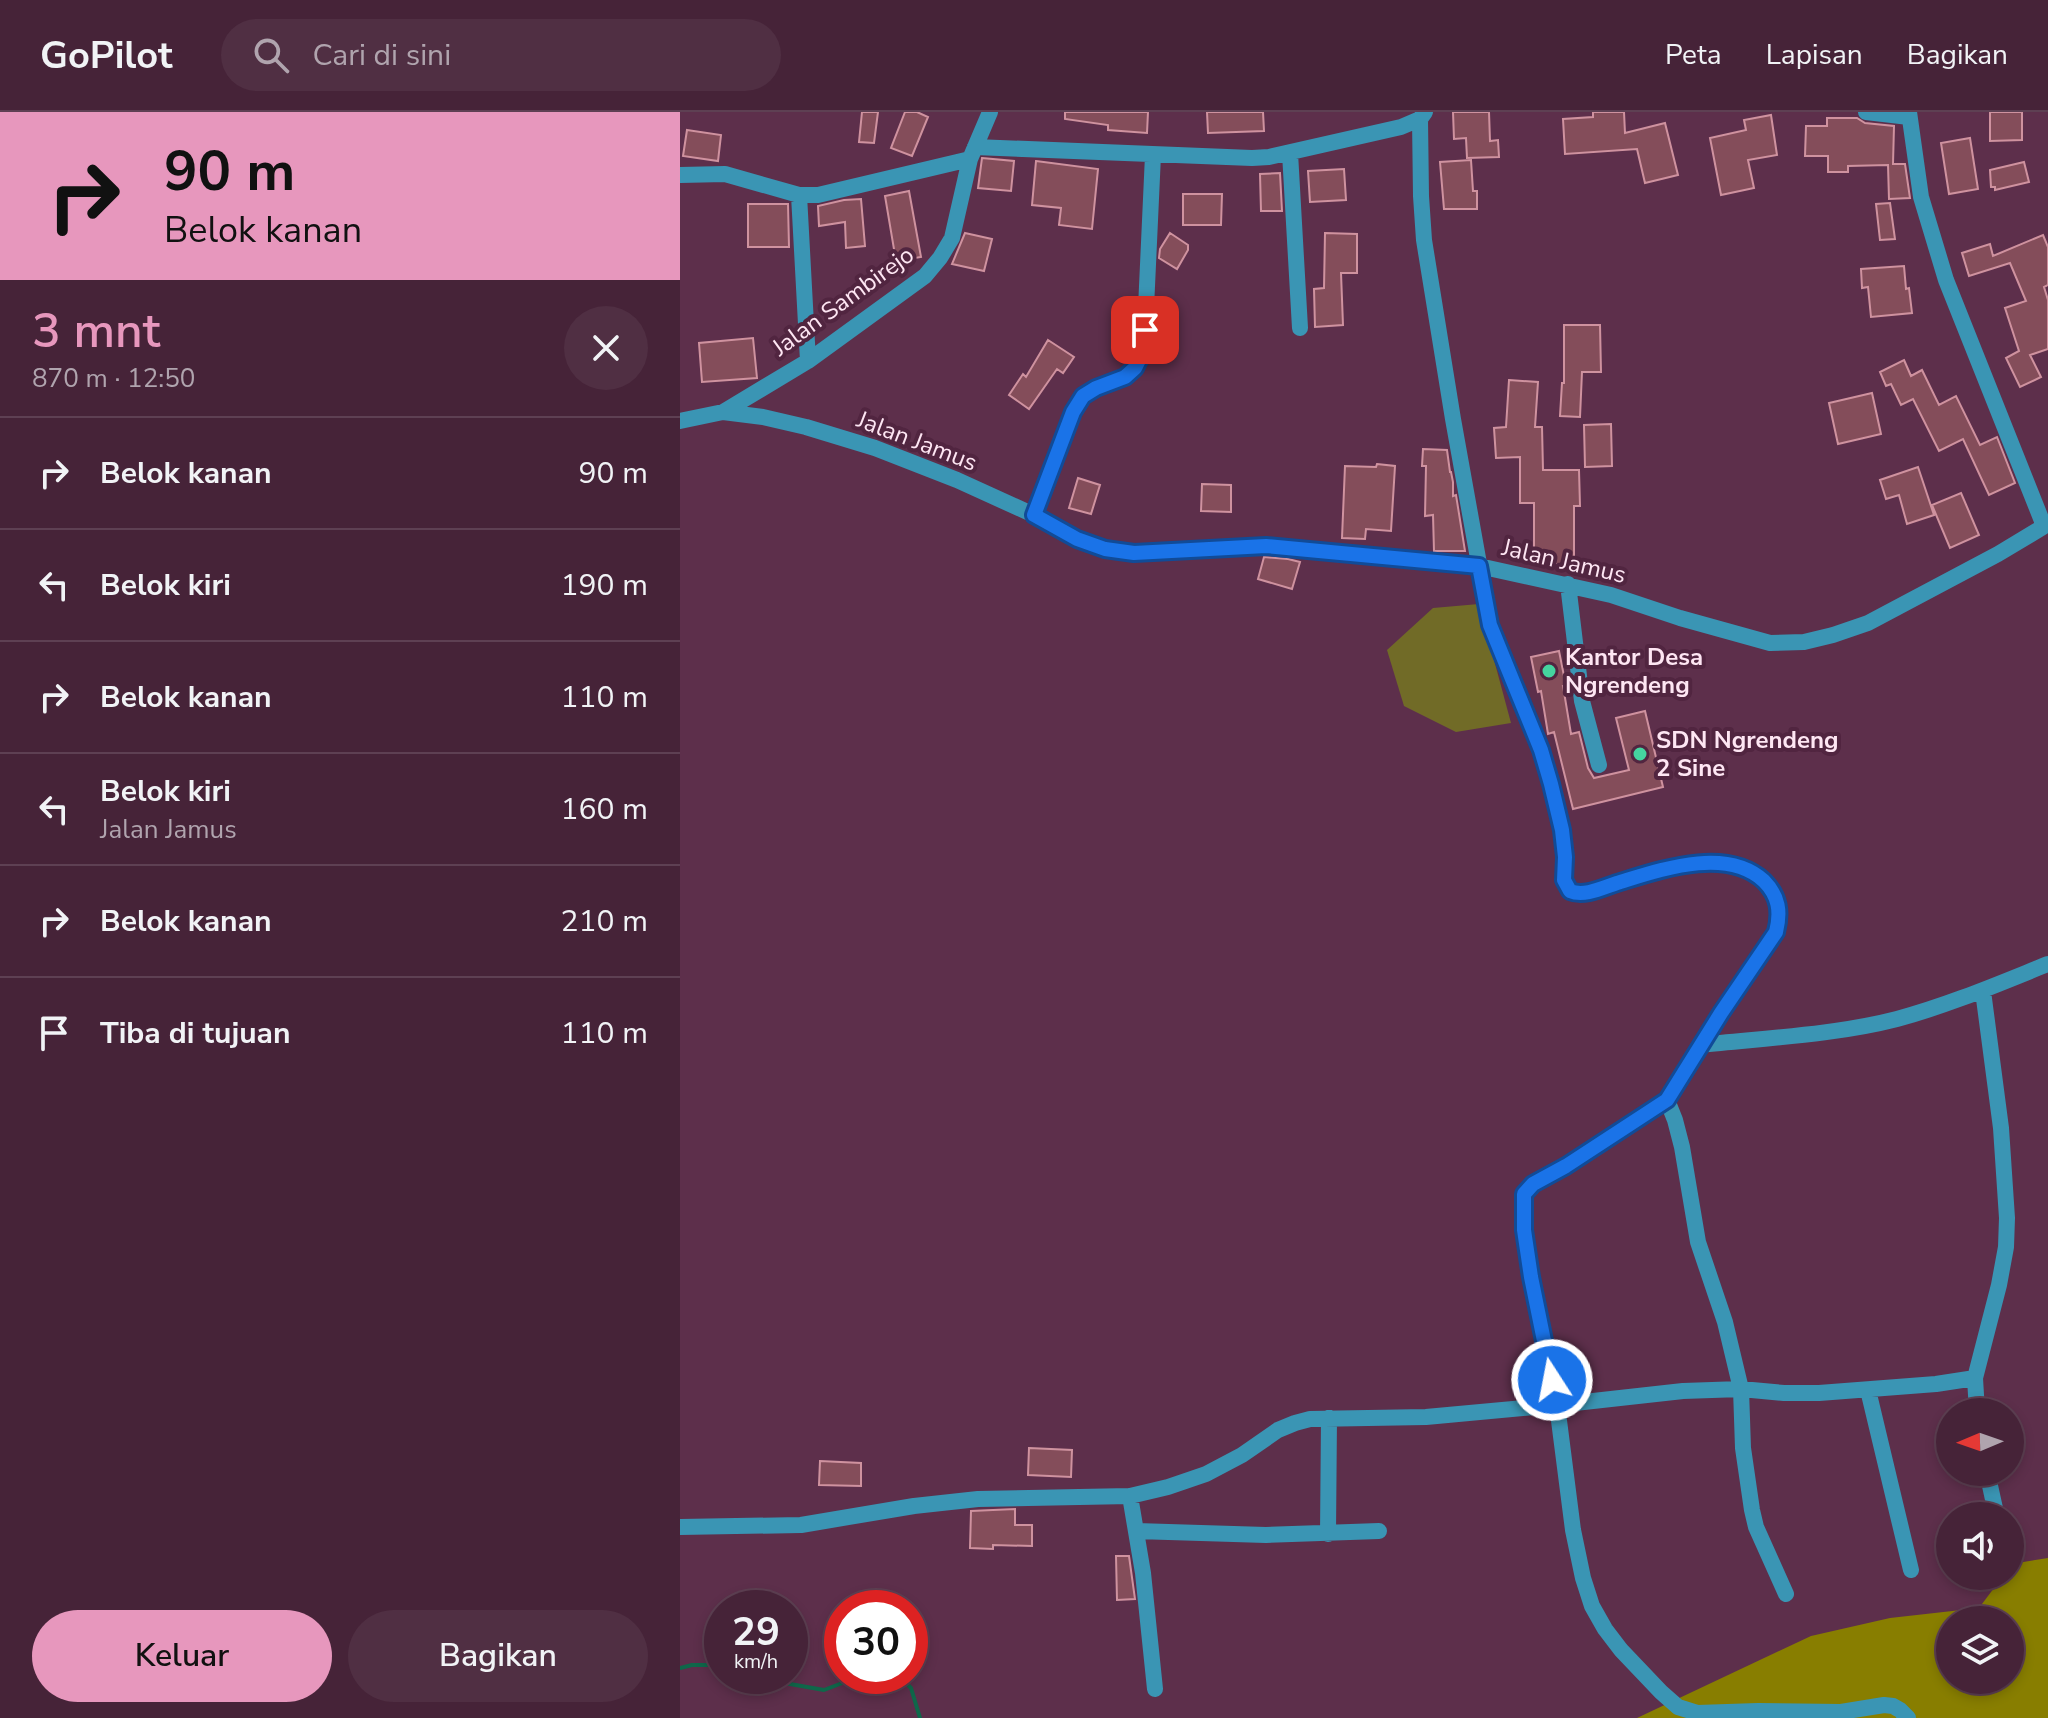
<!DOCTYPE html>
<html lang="id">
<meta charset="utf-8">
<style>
body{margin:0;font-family:"Nunito Sans",sans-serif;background:#502f43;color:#f1f3f6;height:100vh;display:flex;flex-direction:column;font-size:30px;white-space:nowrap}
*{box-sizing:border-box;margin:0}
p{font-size:26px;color:#b0a4ae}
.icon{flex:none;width:44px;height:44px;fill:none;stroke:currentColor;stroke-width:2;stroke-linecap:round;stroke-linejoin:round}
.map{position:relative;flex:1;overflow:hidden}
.details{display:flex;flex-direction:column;background:#462338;width:680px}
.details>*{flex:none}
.banner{background:#e797bd;color:#111;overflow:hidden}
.needle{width:52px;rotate:268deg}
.fabs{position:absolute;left:1256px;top:1286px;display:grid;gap:16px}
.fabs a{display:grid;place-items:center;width:88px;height:88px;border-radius:50%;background:#462338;box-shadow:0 4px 12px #0003,0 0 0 2px #5e4053;font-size:40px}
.speed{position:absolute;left:24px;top:1478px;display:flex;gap:16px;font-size:40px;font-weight:700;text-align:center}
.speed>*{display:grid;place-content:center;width:104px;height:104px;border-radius:50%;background:#462338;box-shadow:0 4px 12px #0003,0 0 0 2px #5e4053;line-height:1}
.speed small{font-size:20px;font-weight:400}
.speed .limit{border:12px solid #d22;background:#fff;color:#111}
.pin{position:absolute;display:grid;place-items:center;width:68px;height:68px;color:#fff;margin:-34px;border-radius:16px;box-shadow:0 4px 12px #0006}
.me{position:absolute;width:88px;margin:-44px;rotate:349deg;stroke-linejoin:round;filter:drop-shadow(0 0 6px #0008)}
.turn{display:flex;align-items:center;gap:28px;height:168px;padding:0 32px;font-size:36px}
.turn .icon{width:104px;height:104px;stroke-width:2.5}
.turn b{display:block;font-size:56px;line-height:68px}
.round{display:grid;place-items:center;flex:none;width:84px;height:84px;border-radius:42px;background:#502f43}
.overview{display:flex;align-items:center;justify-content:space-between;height:136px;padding:0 32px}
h1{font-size:48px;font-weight:600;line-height:60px;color:#e797bd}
.cta{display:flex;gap:16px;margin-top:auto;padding:16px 32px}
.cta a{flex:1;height:92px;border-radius:48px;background:#e797bd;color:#111;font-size:32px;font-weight:600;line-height:92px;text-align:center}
.cta a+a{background:#502f43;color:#f1f3f6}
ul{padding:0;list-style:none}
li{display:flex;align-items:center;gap:24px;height:112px;padding:0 32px;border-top:2px solid #5e4053}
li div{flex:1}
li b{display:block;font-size:30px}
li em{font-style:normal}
header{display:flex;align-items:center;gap:48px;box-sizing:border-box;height:112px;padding:0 40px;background:#462338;border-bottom:2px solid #5e4053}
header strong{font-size:38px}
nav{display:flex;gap:44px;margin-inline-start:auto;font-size:28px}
.search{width:560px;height:72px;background:#502f43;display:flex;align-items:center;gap:20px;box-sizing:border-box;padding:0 28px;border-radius:44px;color:#b0a4ae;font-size:30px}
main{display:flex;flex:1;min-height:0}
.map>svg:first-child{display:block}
</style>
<header>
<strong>GoPilot</strong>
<div class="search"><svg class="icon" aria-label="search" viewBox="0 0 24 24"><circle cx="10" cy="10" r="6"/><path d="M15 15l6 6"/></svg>Cari di sini</div>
<nav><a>Peta</a><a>Lapisan</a><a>Bagikan</a></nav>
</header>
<main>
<section class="details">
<div class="banner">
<div class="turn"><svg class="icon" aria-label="right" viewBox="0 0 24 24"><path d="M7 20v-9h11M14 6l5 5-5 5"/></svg><div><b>90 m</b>Belok kanan</div></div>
</div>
<div class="overview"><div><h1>3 mnt</h1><p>870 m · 12:50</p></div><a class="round"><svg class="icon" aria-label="close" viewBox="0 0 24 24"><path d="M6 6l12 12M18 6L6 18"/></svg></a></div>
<ul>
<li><svg class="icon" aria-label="right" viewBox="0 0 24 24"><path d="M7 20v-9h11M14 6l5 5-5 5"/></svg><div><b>Belok kanan</b></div><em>90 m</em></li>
<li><svg class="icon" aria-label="left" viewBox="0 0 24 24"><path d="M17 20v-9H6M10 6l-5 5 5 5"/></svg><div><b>Belok kiri</b></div><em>190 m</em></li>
<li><svg class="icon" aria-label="right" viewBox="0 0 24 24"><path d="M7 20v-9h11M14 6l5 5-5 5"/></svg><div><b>Belok kanan</b></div><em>110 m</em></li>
<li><svg class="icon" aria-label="left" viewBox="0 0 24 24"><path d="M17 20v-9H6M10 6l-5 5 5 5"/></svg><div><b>Belok kiri</b><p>Jalan Jamus</p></div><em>160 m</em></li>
<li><svg class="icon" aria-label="right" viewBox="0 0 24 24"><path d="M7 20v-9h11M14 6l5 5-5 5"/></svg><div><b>Belok kanan</b></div><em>210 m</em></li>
<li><svg class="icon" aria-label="arrive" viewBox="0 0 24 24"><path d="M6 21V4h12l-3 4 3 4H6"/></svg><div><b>Tiba di tujuan</b></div><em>110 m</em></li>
</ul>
<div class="cta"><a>Keluar</a><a>Bagikan</a></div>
</section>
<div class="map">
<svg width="1368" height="1606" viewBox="0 0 1368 1606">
<rect width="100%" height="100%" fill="#5d2f4b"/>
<!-- green -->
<path fill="#716b27" d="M 799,492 L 831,611 L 776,620 L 724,594 L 707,538 L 753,496 Z"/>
<!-- forest -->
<path fill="#887e00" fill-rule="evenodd" d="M 1368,1446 L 1368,1606 L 957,1606 L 1131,1524 L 1210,1506 L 1299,1496 L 1323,1464 L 1330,1464 L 1331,1452 ZM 1270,1508 L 1330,1508 L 1330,1568 L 1270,1568 Z"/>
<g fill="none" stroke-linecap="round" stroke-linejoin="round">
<!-- stream -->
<path stroke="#0f674a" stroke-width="4" d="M 0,1556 L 12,1553 L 42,1553
M 81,1564 L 93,1569 L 144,1578 L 165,1570 L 199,1565 L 219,1564 L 231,1576 L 240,1606"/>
</g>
<!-- building -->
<path fill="#844d5a" stroke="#cf929f" stroke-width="2" d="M 182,0 L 198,0 L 194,31 L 179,30 Z
M 225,0 L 237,0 L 248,5 L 232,44 L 211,36 Z
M 385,0 L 468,0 L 467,21 L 428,18 L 428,13 L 385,7 Z
M 527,0 L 583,0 L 584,19 L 528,21 Z
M 773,0 L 809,0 L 810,29 L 818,28 L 819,45 L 787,46 L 786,26 L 774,27 Z
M 913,0 L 944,0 L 945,21 L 985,11 L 998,63 L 965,71 L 957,37 L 885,42 L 883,7 L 913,5 Z
M 1310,0 L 1342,0 L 1342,28 L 1310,29 Z
M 1091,3 L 1097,43 L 1068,48 L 1074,76 L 1041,83 L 1030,26 L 1066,18 L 1064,8 Z
M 1147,6 L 1177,6 L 1185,11 L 1214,14 L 1213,52 L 1225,52 L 1230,86 L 1209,87 L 1208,53 L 1168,54 L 1168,60 L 1148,60 L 1148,44 L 1125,44 L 1126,14 L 1147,14 Z
M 7,18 L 41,23 L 38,49 L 3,44 Z
M 1290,26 L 1298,77 L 1269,82 L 1261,31 Z
M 302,46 L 334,49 L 331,79 L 298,76 Z
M 791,48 L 793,79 L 797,79 L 797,97 L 764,97 L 760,50 Z
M 356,49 L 418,57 L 412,117 L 379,113 L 381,96 L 352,93 Z
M 1344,50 L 1349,70 L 1315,78 L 1315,75 L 1311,75 L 1310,58 Z
M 664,57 L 666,88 L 630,90 L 628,59 Z
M 600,61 L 602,99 L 581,99 L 580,62 Z
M 229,79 L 241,145 L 216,149 L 205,84 Z
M 503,82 L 542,82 L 541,113 L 503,113 Z
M 181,87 L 185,134 L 166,136 L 165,110 L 139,114 L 138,94 L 164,88 Z
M 1210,91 L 1215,127 L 1200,128 L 1196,92 Z
M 68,92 L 108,92 L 109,135 L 68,135 Z
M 285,121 L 312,127 L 304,159 L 272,152 Z
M 490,121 L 508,133 L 508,138 L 497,157 L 479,146 L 480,137 Z
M 645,121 L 677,122 L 677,161 L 661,161 L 663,213 L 635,215 L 634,177 L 644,176 Z
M 1363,123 L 1368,135 L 1368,173 L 1364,175 L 1368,188 L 1368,237 L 1350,243 L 1361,265 L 1340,275 L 1326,246 L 1339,239 L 1325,196 L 1346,189 L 1330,151 L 1289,164 L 1282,141 L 1310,132 L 1313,144 Z
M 1224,154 L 1226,177 L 1229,176 L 1232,201 L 1191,205 L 1188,175 L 1182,176 L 1181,157 Z
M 884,213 L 920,213 L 921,260 L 902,260 L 900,305 L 880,304 L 882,271 L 884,271 Z
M 73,226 L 77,266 L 22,270 L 19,231 Z
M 368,228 L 394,245 L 383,261 L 377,257 L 349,297 L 329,283 L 343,262 L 346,265 Z
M 1224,248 L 1231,264 L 1242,258 L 1259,293 L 1276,284 L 1300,333 L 1317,325 L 1335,371 L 1309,383 L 1283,327 L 1259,339 L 1233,287 L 1221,293 L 1211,272 L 1206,274 L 1200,260 Z
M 829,268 L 858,270 L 855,315 L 862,315 L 863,358 L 899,358 L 900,394 L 894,394 L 894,452 L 854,452 L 854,391 L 840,391 L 840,345 L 816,346 L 814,316 L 826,315 Z
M 1192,281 L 1201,322 L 1158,332 L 1149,291 Z
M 931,312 L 932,354 L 905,355 L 904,313 Z
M 743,337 L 767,338 L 770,360 L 771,360 L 773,370 L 773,384 L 776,383 L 785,439 L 754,439 L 753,403 L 745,404 L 746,354 L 742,354 Z
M 697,352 L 715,354 L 711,419 L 686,417 L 685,427 L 662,426 L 665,354 L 696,355 Z
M 1238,355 L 1254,403 L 1227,412 L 1219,383 L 1206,387 L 1200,368 Z
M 398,366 L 420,373 L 411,402 L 389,396 Z
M 522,372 L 551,373 L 551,400 L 521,399 Z
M 1281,381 L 1299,423 L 1270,436 L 1252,393 Z
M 584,445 L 608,447 L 620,450 L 612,477 L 578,467 Z
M 879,539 L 886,574 L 883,574 L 891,622 L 899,620 L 908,656 L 914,666 L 949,658 L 936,606 L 965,599 L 983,675 L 893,697 L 874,620 L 868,622 L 861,579 L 858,580 L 851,545 Z
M 349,1336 L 392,1338 L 391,1365 L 348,1363 Z
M 140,1349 L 181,1351 L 181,1374 L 139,1373 Z
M 335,1397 L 335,1413 L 352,1413 L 352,1434 L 313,1433 L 313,1437 L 290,1436 L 291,1399 Z
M 436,1444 L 449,1444 L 455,1487 L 437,1488 Z"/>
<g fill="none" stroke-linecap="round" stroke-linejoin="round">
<!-- street -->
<path stroke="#3a95b4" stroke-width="16" d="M 1186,0 L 1229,5
M 1229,0 L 1241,85 L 1266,168 L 1364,414
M 740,7 L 741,84 L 744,128 L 773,307 L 810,513 L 861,638 L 882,718 L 885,745 L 884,768 L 890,779 C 904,785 922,776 937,771 C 980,758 1046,734 1083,769 C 1099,784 1101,800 1096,820 L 1041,901 L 987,988 L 886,1054 L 853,1072 L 844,1082 L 844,1118 L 851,1165 L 877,1293 L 893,1418 L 903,1466 L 912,1494 L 925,1517 L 941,1538 L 981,1580 L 998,1595 L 1017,1601 L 1078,1599 L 1161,1600 L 1204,1593 L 1213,1594 L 1220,1598 L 1228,1606
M 295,35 L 572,46 L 589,45 L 721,15 L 740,7 L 745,0
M 610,41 L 620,216
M 0,63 L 45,62 L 119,83 L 138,83 L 290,47
M 119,83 L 128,249
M 43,300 L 128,249 L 245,164 L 260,146 L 272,126 L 290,47 L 310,0
M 0,309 L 43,300 L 83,305 L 126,315 L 195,336 L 277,368 L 354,403 L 397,427 L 425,437 L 454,441 L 586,434 L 799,454 L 931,483 L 1000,506 L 1090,531 L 1124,530 L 1153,523 L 1188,511 L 1318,442 L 1368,412
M 354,403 L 393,300 L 403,284 L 416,276 L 445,265 L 455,256 L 462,242 L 465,218 L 473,43
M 888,472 L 902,589 L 919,653
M 1020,933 C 1084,926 1155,923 1217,907 C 1269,893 1318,872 1368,852
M 987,988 L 995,1008 L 1002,1035 L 1018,1130 L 1045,1210 L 1061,1277 L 1063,1336 L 1072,1398 L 1076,1415 L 1106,1482
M 1188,1278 L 1231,1458
M 1297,1300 L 1295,1266 L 1319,1173 L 1326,1135 L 1327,1106 L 1321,1016 L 1303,879
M 1307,1360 L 1316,1401
M 450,1384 L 463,1461 L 475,1577
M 0,1415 L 121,1413 L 234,1394 L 298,1387 L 450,1384 L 488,1375 L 526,1362 L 562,1343 L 598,1318 L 615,1311 L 630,1307 L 746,1305 L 877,1293 L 1003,1279 L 1061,1277 L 1104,1281 L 1139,1281 L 1256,1272 L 1295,1266
M 456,1419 L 586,1423 L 699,1419
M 648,1422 L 649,1306"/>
</g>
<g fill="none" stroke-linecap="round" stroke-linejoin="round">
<defs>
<path id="route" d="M 465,218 L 462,242 L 455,256 L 445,265 L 416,276 L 403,284 L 393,300 L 354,403 L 397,427 L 425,437 L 454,441 L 586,434 L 799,454 L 810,513 L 861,638 L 871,672 L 882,718 L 885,745 L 884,768 L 890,779 C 904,785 922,776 937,771 C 980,758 1046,734 1084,769 C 1099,784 1101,800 1096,820 L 1041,901 L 987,988 L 886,1054 L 853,1072 L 844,1082 L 844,1118 L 851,1165 L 872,1268"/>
</defs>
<!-- route casing -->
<use href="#route" stroke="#114b97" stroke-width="20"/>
<!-- route -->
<use href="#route" stroke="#1a73e8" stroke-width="14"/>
</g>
<!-- markers -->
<g fill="#45d49f" stroke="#512540" stroke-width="3">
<circle cx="869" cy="559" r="8"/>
<circle cx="960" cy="642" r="8"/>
</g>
<g text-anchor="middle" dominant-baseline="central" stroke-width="8" stroke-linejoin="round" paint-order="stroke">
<!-- street labels -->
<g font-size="24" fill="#fee6f3" stroke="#512540">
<text transform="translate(163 189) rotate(-36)">Jalan Sambirejo</text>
<text transform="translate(237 329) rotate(21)">Jalan Jamus</text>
<text transform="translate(884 449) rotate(13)">Jalan Jamus</text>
</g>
<!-- poi labels -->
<g font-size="24" font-weight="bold" fill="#fee6f3" stroke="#512540" text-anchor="start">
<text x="885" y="545">Kantor Desa<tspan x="885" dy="28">Ngrendeng</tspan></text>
<text x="976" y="628">SDN Ngrendeng<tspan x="976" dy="28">2 Sine</tspan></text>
</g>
</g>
</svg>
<div class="fabs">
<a><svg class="needle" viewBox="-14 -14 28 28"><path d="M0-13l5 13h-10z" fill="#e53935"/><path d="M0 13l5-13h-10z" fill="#b0a4ae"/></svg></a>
<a><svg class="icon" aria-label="sound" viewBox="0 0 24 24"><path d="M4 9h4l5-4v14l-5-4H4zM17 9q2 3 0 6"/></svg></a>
<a><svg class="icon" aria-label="layers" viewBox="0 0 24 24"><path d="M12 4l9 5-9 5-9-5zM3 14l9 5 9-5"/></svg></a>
</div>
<div class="speed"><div>29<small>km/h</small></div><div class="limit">30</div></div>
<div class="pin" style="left:465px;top:218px;background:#d93025"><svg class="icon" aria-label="arrive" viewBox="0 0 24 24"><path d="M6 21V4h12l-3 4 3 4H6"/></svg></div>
<svg class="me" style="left:872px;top:1268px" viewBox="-20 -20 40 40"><circle r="17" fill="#1a73e8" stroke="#fff" stroke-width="3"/><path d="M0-11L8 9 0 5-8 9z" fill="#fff"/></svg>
</div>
</main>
